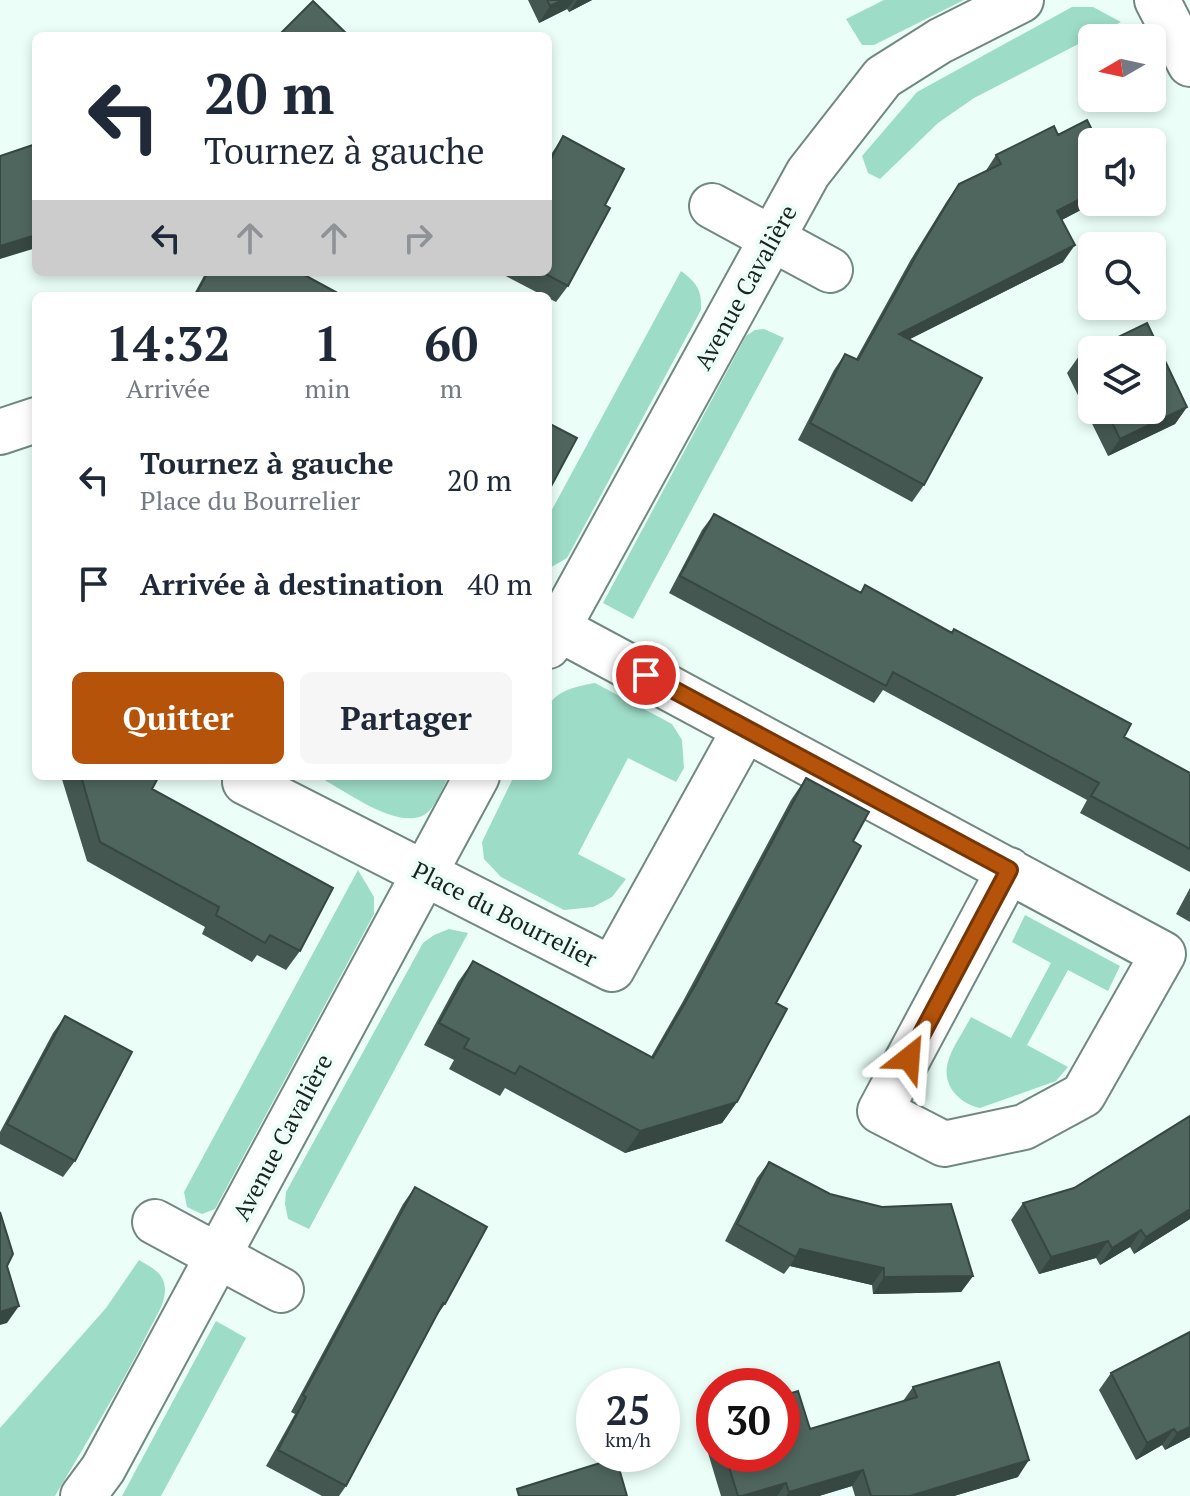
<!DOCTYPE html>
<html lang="fr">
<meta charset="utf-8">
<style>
body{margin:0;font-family:"PT Serif",serif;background:#f6f6f7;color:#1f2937;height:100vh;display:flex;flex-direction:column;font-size:30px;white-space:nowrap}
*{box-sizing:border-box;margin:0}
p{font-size:26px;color:#747a83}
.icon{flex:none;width:44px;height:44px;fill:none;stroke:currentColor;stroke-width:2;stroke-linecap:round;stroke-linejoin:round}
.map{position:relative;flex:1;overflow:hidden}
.side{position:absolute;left:32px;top:292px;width:520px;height:488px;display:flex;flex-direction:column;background:#fff;border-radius:12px;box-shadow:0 4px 12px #0003}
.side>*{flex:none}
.guide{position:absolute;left:32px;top:32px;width:520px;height:244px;border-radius:12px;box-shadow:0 4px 12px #0003;background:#fff;color:#1f2937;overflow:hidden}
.needle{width:52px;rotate:261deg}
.buttons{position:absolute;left:1078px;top:24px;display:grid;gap:16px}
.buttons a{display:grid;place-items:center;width:88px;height:88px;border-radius:12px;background:#fff;box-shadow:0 4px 12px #0003;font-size:40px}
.speed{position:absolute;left:576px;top:1368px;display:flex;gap:16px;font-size:40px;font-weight:700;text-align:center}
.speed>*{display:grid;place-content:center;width:104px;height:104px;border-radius:50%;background:#fff;box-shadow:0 4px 12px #0003;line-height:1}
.speed small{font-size:20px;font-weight:400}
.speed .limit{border:12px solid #d22;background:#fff;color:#111}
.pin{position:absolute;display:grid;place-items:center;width:68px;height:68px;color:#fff;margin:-34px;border:4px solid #fff;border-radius:50%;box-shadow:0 2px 8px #0007}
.me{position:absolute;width:88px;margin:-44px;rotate:28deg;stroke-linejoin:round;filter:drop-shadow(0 0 6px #0008)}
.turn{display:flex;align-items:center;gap:28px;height:168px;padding:0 40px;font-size:36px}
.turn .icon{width:104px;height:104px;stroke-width:2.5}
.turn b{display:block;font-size:56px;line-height:68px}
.lanes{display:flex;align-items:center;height:76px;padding:0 40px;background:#0003;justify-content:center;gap:40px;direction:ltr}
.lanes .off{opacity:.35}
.eta{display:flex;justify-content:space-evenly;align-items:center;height:136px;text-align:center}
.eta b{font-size:48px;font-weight:800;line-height:56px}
.primary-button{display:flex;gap:16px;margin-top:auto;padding:16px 40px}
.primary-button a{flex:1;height:92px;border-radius:12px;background:#b45309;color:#fff;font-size:32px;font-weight:800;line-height:92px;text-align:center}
.primary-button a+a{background:#f6f6f7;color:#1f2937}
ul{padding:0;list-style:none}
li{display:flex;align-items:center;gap:24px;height:104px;padding:0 40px}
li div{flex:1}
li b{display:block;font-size:30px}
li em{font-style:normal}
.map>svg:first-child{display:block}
</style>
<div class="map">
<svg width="1190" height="1496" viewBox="0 0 1190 1496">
<rect width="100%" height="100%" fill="#ebfff8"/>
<!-- green -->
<path fill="#9ddcc7" d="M 884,0 L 964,0 L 874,45 L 862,45 L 846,19 Z
M 1072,7 L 1093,7 L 1121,22 L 974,98 L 938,123 L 880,179 L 868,173 L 862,156 L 917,92 Z
M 681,271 C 697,283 702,290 701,310 L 567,558 L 548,569 L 548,517 Z
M 764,329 L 784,338 L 633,619 L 603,603 L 746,336 L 755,330 Z
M 595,683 L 672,724 L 682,740 L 684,768 L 676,782 L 628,758 L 578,854 L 626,879 L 612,897 L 593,907 L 564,910 L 501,877 L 484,859 L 482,842 L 514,776 L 548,776 L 548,707 C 556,690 578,686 595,683 Z
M 323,776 L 449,776 C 443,786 438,801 430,810 C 407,836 350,794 326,781 Z
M 358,870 L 374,897 L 374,914 L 215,1209 L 202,1214 L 187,1207 L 184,1192 Z
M 1025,915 L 1120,966 L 1108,991 L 1068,970 L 1027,1045 L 1068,1067 L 1056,1081 L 980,1108 C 960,1104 941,1085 948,1062 C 952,1047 964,1031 971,1017 L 1011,1038 L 1051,963 L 1012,942 Z
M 449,929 L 468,933 L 309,1229 L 288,1219 L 285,1204 L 286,1192 L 423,943 L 434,935 Z
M 139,1260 C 152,1268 165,1273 165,1290 C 165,1304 155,1318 149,1330 C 121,1387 87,1441 55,1496 L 0,1496 L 0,1428 L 106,1308 Z
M 216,1321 L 246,1338 L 161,1496 L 122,1496 Z"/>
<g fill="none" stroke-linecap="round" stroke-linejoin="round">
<defs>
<path id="minor" d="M 1157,0 L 1190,64
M 712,206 L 830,270
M 0,432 L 36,420
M 548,623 L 1163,954 L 1083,1095 L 1024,1127 L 944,1144 L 880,1111 L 1009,870
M 548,646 L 808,173 L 883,77 L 940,41 L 1021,0
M 249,776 L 245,782 L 612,969 L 745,729
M 155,1222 L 281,1290
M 83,1496 L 103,1469 L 477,776"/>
</defs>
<!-- minor casing -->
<use href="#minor" stroke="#718880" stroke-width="48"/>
<!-- minor -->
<use href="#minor" stroke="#fff" stroke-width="44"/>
</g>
<!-- wall -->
<path fill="#445851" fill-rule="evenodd" d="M 528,0 L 592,0 L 569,12 L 567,9 L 539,23 Z
M 563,136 L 605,205 L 568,286 L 556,302 L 548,298 L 548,296 L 544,296 L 498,272 L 548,272 L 548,159 Z
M 996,155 L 1092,202 L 1096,202 L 1062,220 L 1063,262 L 910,339 L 924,485 L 912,502 L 798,440 L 834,370 L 845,354 L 856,359 L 910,261 L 947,201 L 959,184 L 985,172 Z
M 206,272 L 299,272 L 343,296 L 193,296 Z
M 1147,323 L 1187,407 L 1175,424 L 1108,456 L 1067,373 L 1079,356 ZM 1092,350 L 1152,350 L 1152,410 L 1092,410 Z
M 714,514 L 1190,773 L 1190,872 L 1080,813 L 1087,800 L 883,690 L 874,703 L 669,593 L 702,530 Z
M 61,776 L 159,776 L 152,789 L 300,951 L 286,970 L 257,955 L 252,962 L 202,934 L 205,927 L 87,861 Z
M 806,778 L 853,841 L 776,1003 L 737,1102 L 722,1123 L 625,1153 L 505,1088 L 500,1096 L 449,1069 L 454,1060 L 424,1045 L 458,982 L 473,961 L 651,1057 L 682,1003 L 791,800 Z
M 1190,888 L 1190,922 L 1176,914 Z
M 65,1016 L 75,1161 L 63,1177 L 0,1144 L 0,1132 L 53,1033 Z
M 1190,1116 L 1190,1219 L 1134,1254 L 1130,1247 L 1100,1265 L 1096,1258 L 1039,1274 L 1011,1220 L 1023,1203 L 1074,1188 Z
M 769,1162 L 973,1276 L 961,1292 L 873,1294 L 872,1285 L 790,1266 L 784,1274 L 725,1241 L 757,1178 Z
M 415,1187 L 445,1304 L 433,1321 L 346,1486 L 339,1496 L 322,1496 L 266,1466 L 295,1414 L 291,1412 L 403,1204 Z
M 1111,1373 L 1190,1437 L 1165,1450 L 1162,1445 L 1136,1460 L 1099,1390 Z
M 913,1387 L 1018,1477 L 954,1496 L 855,1496 L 852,1486 L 819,1496 L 721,1496 L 702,1433 L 714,1416 L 714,1454 L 782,1454 L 810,1429 L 903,1401 Z"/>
<!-- shaded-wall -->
<path fill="#374742" d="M 563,0 L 574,0 L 567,9 L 539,23 L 550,6 Z
M 577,0 L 592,0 L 569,12 Z
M 1092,193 L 1092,202 L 1096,202 L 1046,228 L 1057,211 Z
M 36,235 L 36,248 L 0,259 L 0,246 Z
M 1075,245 L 1063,262 L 888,350 L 899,334 Z
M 1187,407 L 1175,424 L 1108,456 L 1120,439 Z
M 737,1102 L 722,1123 L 625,1153 L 640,1131 Z
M 1190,1209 L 1190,1219 L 1134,1254 L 1146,1237 Z
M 1141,1230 L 1130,1247 L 1100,1265 L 1112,1248 Z
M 1108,1241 L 1096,1258 L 1039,1274 L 1051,1257 Z
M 800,1249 L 884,1268 L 872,1285 L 790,1266 Z
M 973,1276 L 961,1292 L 873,1294 L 884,1277 Z
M 19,1306 L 7,1323 L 0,1325 L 0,1312 Z
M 1190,1427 L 1190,1437 L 1165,1450 L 1177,1433 Z
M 1174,1429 L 1162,1445 L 1136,1460 L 1147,1443 Z
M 1029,1460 L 1018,1477 L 954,1496 L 910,1496 Z
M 863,1470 L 852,1486 L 819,1496 L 786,1496 L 789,1492 Z
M 786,1483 L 777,1496 L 742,1496 Z"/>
<!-- building -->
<path fill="#4f665e" stroke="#374742" stroke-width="2" d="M 547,0 L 563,0 L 550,6 Z
M 313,1 L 349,36 L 278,36 Z
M 1087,120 L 1098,142 L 1092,142 L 1092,193 L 1057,211 L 1075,245 L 899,334 L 982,378 L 924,485 L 810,423 L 845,354 L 858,360 L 922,245 L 959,184 L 1001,164 L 996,155 L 1054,126 L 1058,135 Z
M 563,136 L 624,169 L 605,205 L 610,208 L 568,286 L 542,272 L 548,272 L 548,165 Z
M 36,144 L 36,235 L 0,246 L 0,156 Z
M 208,272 L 299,272 L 343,296 L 195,296 Z
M 1147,323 L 1187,407 L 1120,439 L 1106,410 L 1152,410 L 1152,350 L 1092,350 L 1092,382 L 1079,356 Z
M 548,423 L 577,438 L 548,492 Z
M 714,514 L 861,593 L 865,585 L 952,633 L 954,629 L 1131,724 L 1124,737 L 1190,773 L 1190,849 L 1091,796 L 1099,783 L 893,672 L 886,686 L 680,576 Z
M 81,776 L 159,776 L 152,789 L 333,888 L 300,951 L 270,935 L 265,943 L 216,915 L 219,907 L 100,842 Z
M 806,778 L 869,812 L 853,841 L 861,846 L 776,1003 L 787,1009 L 737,1102 L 640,1131 L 520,1066 L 515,1074 L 464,1048 L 469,1039 L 439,1023 L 473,961 L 653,1058 L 697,982 Z
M 65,1016 L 132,1052 L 75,1161 L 7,1124 Z
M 1190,1116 L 1190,1209 L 1146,1237 L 1141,1230 L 1112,1248 L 1108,1241 L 1051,1257 L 1023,1203 L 1074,1188 Z
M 769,1162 L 830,1194 L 882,1207 L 951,1204 L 973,1276 L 884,1277 L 884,1268 L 843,1259 L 800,1249 L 796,1257 L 737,1224 Z
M 415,1187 L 487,1227 L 445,1304 L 443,1303 L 346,1486 L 278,1450 L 306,1397 L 303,1395 Z
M 0,1212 L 13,1254 L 7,1266 L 19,1306 L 0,1312 Z
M 1190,1332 L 1190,1427 L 1177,1433 L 1174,1429 L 1147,1443 L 1111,1373 Z
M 999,1362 L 1029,1460 L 910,1496 L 871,1496 L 863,1470 L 789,1492 L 786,1483 L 742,1496 L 738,1496 L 725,1454 L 782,1454 L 782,1396 L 798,1391 L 810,1429 L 917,1397 L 913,1387 Z
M 616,1458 L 627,1496 L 519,1496 L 517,1489 Z"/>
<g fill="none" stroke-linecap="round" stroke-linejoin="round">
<defs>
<path id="route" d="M 646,675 L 1009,870 L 909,1058"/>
</defs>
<!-- route casing -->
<use href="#route" stroke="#753606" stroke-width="20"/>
<!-- route -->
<use href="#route" stroke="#b45309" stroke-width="14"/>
</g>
<g text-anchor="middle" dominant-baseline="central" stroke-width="8" stroke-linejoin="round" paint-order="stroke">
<!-- street labels -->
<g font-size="24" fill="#1b2421" stroke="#ebfff8">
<text transform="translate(745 287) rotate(-61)">Avenue Cavalière</text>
<text transform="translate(505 914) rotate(27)">Place du Bourrelier</text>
<text transform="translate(282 1137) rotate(-62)">Avenue Cavalière</text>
</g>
</g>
</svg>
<div class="buttons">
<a><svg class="needle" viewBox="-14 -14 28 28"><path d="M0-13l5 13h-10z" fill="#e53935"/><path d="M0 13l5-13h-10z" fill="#747a83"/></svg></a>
<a><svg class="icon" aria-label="sound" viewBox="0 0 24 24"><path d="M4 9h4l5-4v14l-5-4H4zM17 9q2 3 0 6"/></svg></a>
<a><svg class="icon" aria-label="search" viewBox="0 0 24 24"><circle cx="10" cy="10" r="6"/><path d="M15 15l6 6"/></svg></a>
<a><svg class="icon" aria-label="layers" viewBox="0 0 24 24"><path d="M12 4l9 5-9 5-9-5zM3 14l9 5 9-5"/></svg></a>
</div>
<div class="speed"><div>25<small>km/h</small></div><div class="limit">30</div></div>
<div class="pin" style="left:646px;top:675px;background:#d93025"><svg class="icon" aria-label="arrive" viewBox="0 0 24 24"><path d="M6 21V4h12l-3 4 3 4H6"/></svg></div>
<svg class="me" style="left:909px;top:1058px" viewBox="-20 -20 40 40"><path d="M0-17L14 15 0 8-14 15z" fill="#b45309" stroke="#fff" stroke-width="4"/></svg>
<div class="guide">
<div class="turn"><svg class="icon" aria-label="left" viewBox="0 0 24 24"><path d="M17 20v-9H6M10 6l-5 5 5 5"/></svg><div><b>20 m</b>Tournez à gauche</div></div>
<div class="lanes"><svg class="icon" aria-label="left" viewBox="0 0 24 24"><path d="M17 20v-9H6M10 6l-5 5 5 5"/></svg><svg class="icon off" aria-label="ahead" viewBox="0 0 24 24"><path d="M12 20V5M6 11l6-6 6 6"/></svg><svg class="icon off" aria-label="ahead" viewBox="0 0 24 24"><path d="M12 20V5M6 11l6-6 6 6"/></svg><svg class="icon off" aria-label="right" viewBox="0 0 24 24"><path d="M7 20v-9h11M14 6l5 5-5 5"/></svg></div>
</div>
<section class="side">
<div class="eta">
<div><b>14:32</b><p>Arrivée</p></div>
<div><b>1</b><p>min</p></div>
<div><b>60</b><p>m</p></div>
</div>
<ul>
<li><svg class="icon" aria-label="left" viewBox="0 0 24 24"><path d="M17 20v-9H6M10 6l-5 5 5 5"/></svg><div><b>Tournez à gauche</b><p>Place du Bourrelier</p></div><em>20 m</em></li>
<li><svg class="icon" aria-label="arrive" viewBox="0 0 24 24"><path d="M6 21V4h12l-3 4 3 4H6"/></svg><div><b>Arrivée à destination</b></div><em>40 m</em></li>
</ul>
<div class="primary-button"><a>Quitter</a><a>Partager</a></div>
</section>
</div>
